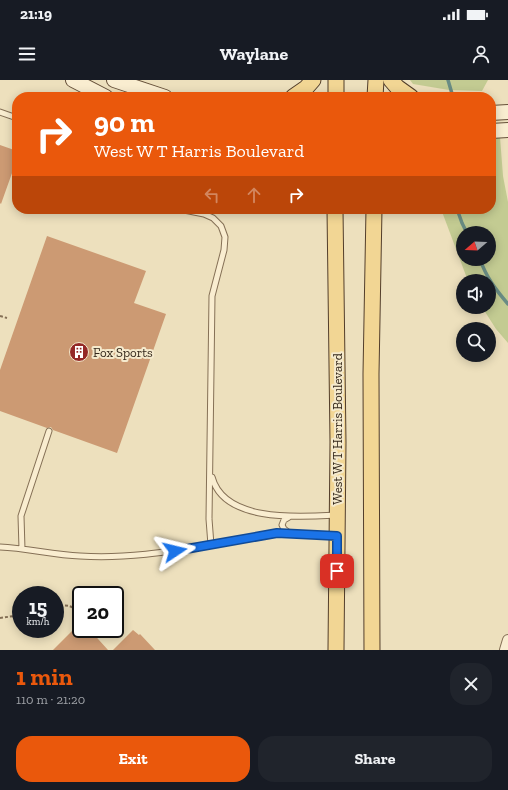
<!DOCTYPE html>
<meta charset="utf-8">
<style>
body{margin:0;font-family:"Zilla Slab",serif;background:#20242c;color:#f1f3f6;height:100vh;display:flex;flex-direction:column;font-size:15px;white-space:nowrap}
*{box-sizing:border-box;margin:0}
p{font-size:13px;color:#9ea1a6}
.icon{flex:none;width:22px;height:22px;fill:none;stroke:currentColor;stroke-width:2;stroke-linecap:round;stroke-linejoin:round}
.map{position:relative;height:570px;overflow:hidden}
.details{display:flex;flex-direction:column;background:#171b24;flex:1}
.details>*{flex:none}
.guide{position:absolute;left:12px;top:12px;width:484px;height:122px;border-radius:16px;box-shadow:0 2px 10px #0003;background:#ea580c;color:#fff;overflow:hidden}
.needle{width:26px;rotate:251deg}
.buttons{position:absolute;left:456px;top:146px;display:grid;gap:8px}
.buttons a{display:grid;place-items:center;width:40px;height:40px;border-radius:50%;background:#171b24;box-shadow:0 2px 10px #0003;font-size:20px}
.speed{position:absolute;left:12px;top:506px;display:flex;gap:8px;font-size:20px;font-weight:700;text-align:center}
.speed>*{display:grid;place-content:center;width:52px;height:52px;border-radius:50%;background:#171b24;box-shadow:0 2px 10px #0003;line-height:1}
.speed small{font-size:10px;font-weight:400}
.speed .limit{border:2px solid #111;border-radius:6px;background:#fff;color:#111}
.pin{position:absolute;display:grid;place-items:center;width:34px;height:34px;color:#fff;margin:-17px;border-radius:8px;box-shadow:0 2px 6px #0006}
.me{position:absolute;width:44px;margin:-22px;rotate:80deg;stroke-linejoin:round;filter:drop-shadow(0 0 3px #0008)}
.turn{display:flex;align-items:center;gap:14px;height:84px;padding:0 16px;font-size:18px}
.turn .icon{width:52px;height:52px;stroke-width:2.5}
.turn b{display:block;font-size:28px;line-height:34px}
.lanes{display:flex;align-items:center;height:38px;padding:0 16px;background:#0003;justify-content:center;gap:20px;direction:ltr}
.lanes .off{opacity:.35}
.round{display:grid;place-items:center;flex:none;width:42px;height:42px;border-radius:16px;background:#20242c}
.overview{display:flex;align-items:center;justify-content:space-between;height:68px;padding:0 16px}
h1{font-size:24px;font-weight:700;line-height:30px;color:#ea580c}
.cta{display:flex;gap:8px;margin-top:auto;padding:8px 16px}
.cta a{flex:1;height:46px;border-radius:16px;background:#ea580c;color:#fff;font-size:16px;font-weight:700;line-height:46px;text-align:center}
.cta a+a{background:#20242c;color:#f1f3f6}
.status{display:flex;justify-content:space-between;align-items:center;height:28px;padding:0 20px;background:#171b24;direction:ltr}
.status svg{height:11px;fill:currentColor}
header{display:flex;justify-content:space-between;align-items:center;height:52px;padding:0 16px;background:#171b24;font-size:18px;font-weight:700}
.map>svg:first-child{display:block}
</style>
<div class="status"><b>21:19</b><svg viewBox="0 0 49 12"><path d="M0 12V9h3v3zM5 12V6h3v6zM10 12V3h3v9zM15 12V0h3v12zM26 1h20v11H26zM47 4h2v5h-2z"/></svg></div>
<header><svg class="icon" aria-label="menu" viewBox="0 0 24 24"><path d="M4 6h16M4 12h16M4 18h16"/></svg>Waylane<svg class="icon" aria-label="person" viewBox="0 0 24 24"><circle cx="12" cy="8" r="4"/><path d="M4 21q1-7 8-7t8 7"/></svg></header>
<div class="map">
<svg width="508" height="570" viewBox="0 0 508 570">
<rect width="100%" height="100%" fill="#ede0bd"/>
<!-- green -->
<path fill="#c3cb92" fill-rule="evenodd" d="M 410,0 L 488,0 L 482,11 L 449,10 L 413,4 Z
M 500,57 L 503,96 L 508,122 L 508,263 L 496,249 L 482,227 L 489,227 L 489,201 L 468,201 L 441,129 L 491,129 L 491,58 ZM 463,153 L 489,153 L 489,179 L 463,179 Z"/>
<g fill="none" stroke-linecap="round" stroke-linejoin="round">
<!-- stream -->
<path stroke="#698c84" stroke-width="3.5" d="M 448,0 L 453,17
M 457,129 L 462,143 L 467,153
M 480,179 C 486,197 496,210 508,224"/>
</g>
<!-- building -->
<path fill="#cc9a73" d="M 0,65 L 17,71 L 17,79 L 1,124 L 0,123 Z
M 47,156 L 146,191 L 134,223 L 166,234 L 117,373 L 53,350 L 51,347 L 47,348 L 0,331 L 0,290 Z
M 89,549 L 108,570 L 53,570 L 73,550 Z
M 133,550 L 139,555 L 140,554 L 155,570 L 113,570 Z"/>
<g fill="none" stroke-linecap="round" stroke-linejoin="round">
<defs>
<path id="lane" d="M 0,32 L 17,38
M 212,397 C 224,443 300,437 336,435
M 288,452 L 284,449 L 282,445 L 284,440 L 289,437
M 211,465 L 277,453 L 335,456
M 0,467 C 27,468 53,475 80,476 C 124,479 168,472 211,465 L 209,439 L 212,216 L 224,170 L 225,157 L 221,146 L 213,138 L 204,134 L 179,129
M 22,469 L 21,436 L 49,351"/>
<path id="street" d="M 505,570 L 508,560"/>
<path id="secondary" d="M 73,0 L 106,17
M 114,0 L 165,17
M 491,33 L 508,32
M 491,51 L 508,50"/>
<path id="primary" d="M 391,0 L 397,7 L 411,17
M 293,17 L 306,8 L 313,0
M 336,17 L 336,0
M 375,17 L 376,0
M 335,129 L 338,362 L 336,570
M 372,570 L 371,294 L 374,129"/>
</defs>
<!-- lane casing -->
<use href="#lane" stroke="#857056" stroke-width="7"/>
<!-- street casing -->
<use href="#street" stroke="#857056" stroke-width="12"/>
<!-- secondary casing -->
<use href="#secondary" stroke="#67513a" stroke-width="16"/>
<!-- primary casing -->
<use href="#primary" stroke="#533e2b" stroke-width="17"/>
<!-- path -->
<path stroke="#857056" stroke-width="2" stroke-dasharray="3 2" stroke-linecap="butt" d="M 0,236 L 7,238
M 55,527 C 68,524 72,525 81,535
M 0,538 L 21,535
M 94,549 L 99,555 L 96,557"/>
<!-- lane -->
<use href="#lane" stroke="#f9edd0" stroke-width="5"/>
<!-- street -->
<use href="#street" stroke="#f9edd0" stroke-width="10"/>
<!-- secondary -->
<use href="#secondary" stroke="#f9edd0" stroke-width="14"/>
<!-- primary -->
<use href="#primary" stroke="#f2d694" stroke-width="15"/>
</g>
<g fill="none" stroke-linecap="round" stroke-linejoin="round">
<defs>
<path id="route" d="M 175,471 L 277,453 L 337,456 L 337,491"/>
</defs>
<!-- route casing -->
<use href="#route" stroke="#114b97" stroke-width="10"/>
<!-- route -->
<use href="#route" stroke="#1a73e8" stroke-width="7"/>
</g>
<!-- icons -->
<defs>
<symbol id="building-disc" viewBox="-11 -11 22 22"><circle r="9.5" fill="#942827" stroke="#f5eacd"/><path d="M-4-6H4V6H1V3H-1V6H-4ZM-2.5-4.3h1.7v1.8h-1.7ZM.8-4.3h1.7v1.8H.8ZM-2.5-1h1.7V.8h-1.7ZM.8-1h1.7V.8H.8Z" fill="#fff"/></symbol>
</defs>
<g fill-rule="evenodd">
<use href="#building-disc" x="68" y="261" width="22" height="22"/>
</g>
<g text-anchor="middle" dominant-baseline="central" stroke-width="4" stroke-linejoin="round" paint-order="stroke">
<!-- poi labels -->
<g font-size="13" fill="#34281b" stroke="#f5eacd" text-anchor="start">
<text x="93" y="272">Fox Sports</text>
</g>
<!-- street labels -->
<g font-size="13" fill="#34281b" stroke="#f5eacd">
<text transform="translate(337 349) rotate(-90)">West W T Harris Boulevard</text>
</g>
</g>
</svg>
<div class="buttons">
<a><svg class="needle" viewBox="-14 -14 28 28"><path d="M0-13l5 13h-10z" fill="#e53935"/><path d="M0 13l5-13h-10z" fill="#9ea1a6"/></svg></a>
<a><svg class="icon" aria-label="sound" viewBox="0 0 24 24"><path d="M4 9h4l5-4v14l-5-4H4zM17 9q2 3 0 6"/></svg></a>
<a><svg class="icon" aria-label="search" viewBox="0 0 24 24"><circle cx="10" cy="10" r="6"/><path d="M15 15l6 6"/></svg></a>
</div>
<div class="speed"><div>15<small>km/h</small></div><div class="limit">20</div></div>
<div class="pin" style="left:337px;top:491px;background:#d93025"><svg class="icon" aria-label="arrive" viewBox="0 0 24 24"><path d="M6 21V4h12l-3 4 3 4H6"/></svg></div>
<svg class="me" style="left:175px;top:471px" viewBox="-20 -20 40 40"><path d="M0-17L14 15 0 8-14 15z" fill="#1a73e8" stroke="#fff" stroke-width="4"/></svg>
<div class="guide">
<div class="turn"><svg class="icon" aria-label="right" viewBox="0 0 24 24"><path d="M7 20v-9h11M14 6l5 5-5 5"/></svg><div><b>90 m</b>West W T Harris Boulevard</div></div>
<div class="lanes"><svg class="icon off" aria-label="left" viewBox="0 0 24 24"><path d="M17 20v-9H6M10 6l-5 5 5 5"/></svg><svg class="icon off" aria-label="ahead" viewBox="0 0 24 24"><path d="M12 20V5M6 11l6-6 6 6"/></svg><svg class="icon" aria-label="right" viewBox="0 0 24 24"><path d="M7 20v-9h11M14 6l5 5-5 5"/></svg></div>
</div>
</div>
<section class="details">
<div class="overview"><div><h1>1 min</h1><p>110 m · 21:20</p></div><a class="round"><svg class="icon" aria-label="close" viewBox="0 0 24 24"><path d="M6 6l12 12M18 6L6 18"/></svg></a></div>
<div class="cta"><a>Exit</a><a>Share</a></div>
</section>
